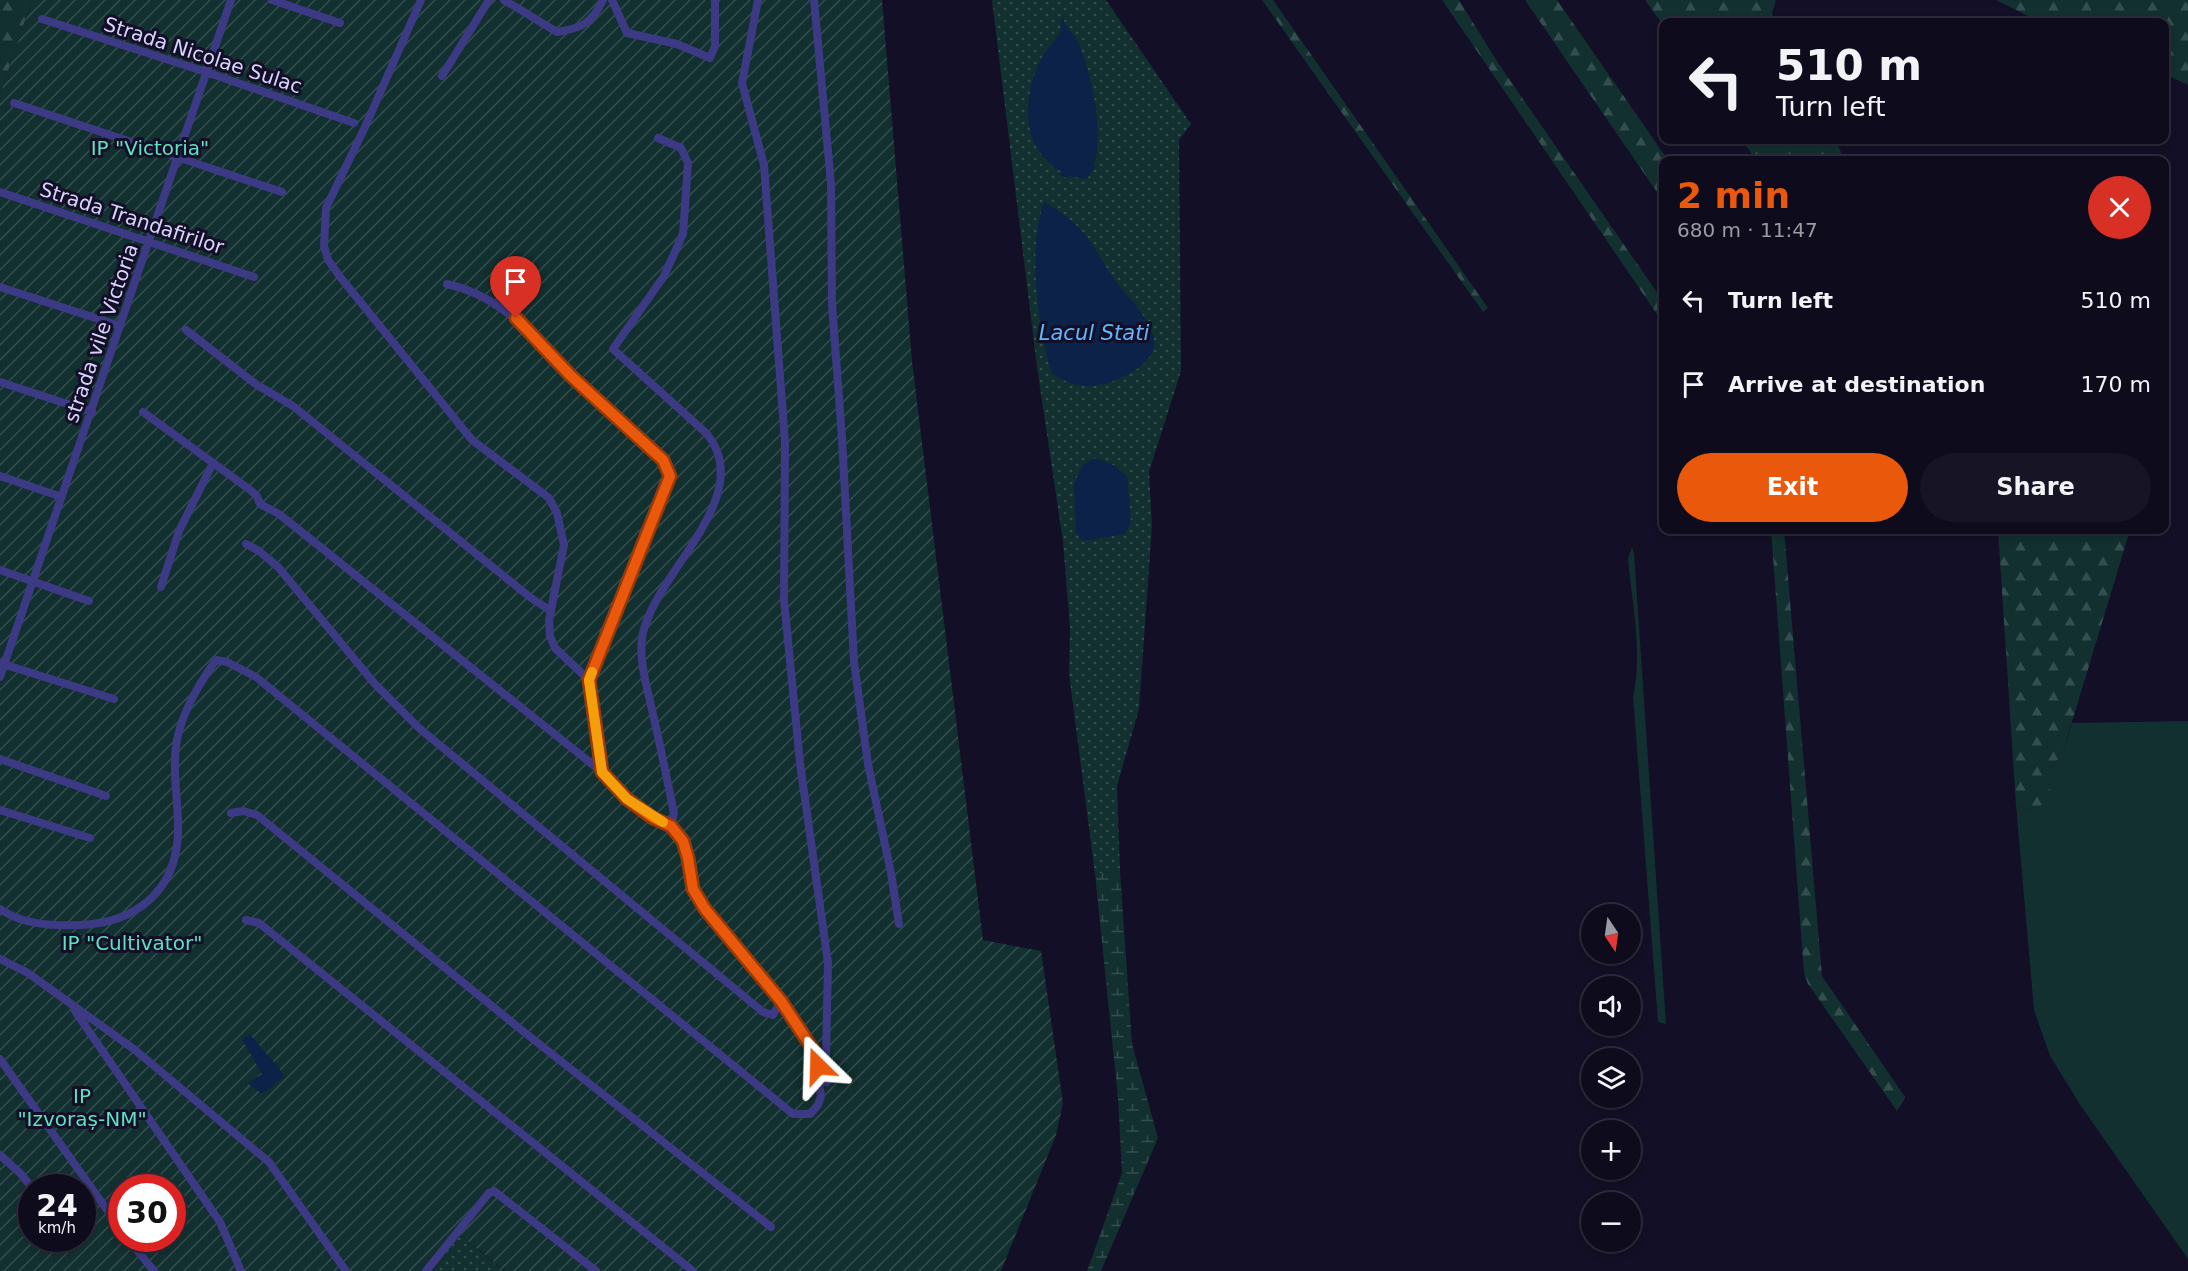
<!DOCTYPE html>
<meta charset="utf-8">
<style>
body{margin:0;font-family:"DejaVu Sans",sans-serif;background:#171425;color:#f1f3f6;height:100vh;display:flex;flex-direction:column;font-size:22px;white-space:nowrap}
*{box-sizing:border-box;margin:0}
p{font-size:20px;color:#9b9ba3}
.icon{flex:none;width:33px;height:33px;fill:none;stroke:currentColor;stroke-width:2;stroke-linecap:round;stroke-linejoin:round}
.map{position:relative;flex:1;overflow:hidden}
.side{position:absolute;left:1659px;top:156px;width:510px;height:378px;display:flex;flex-direction:column;background:#0e0b1c;border-radius:12px;box-shadow:0 3px 9px #0003,0 0 0 2px #2e2b3b}
.side>*{flex:none}
.guide{position:absolute;left:1659px;top:18px;width:510px;height:126px;border-radius:12px;box-shadow:0 3px 9px #0003,0 0 0 2px #2e2b3b;background:#0e0b1c;color:#f1f3f6;overflow:hidden}
.needle{width:39px;rotate:167deg}
.tools{position:absolute;left:1581px;top:904px;display:grid;gap:12px}
.tools a{display:grid;place-items:center;width:60px;height:60px;border-radius:50%;background:#0e0b1c;box-shadow:0 3px 9px #0003,0 0 0 2px #2e2b3b;font-size:30px}
.speed{position:absolute;left:18px;top:1174px;display:flex;gap:12px;font-size:30px;font-weight:700;text-align:center}
.speed>*{display:grid;place-content:center;width:78px;height:78px;border-radius:50%;background:#0e0b1c;box-shadow:0 3px 9px #0003,0 0 0 2px #2e2b3b;line-height:1}
.speed small{font-size:15px;font-weight:400}
.speed .limit{border:9px solid #d22;background:#fff;color:#111}
.pin{position:absolute;display:grid;place-items:center;width:51px;height:51px;color:#fff;margin:-62px -26px;border-radius:50% 50% 50% 0;rotate:-45deg;box-shadow:0 0 6px #0007}
.pin .icon{rotate:45deg}
.me{position:absolute;width:66px;margin:-33px;rotate:338deg;stroke-linejoin:round;filter:drop-shadow(0 0 4px #0008)}
.turn{display:flex;align-items:center;gap:21px;height:126px;padding:0 18px;font-size:27px}
.turn .icon{width:78px;height:78px;stroke-width:2.5}
.turn b{display:block;font-size:42px;line-height:51px}
.round{display:grid;place-items:center;flex:none;width:63px;height:63px;border-radius:32px;background:#171425}
.summary{display:flex;align-items:center;justify-content:space-between;height:102px;padding:0 18px}
h1{font-size:36px;font-weight:700;line-height:45px;color:#ea580c}
.action{display:flex;gap:12px;margin-top:auto;padding:12px 18px}
.action a{flex:1;height:69px;border-radius:36px;background:#ea580c;color:#fff;font-size:24px;font-weight:700;line-height:69px;text-align:center}
.action a+a{background:#171425;color:#f1f3f6}
ul{padding:0;list-style:none}
li{display:flex;align-items:center;gap:18px;height:84px;padding:0 18px}
li div{flex:1}
li b{display:block;font-size:22px}
li em{font-style:normal}
.map>svg:first-child{display:block}
</style>
<div class="map">
<svg width="2188" height="1271" viewBox="0 0 2188 1271">
<defs>
<pattern id="forest-firs" width="22" height="20" patternUnits="userSpaceOnUse" patternTransform="scale(1.5)"><rect width="22" height="20" fill="#12302f"/><path d="M5 1l3.5 6h-7zM16 11l3.5 6h-7z" fill="#344d4e"/></pattern>
<pattern id="wetland-marsh" width="20" height="14" patternUnits="userSpaceOnUse" patternTransform="scale(1.5)"><rect width="20" height="14" fill="#12302f"/><path d="M1 5h8M5 5V1M11 12h8M15 12V8" fill="none" stroke="#344d4e"/></pattern>
<pattern id="park-dots" width="8" height="8" patternUnits="userSpaceOnUse" patternTransform="scale(1.5)"><rect width="8" height="8" fill="#12302f"/><path d="M2 2h.1M6 6h.1" fill="none" stroke="#344d4e" stroke-width="1.8" stroke-linecap="round"/></pattern>
<pattern id="garden-furrows" width="10" height="10" patternUnits="userSpaceOnUse" patternTransform="scale(1.5)"><rect width="10" height="10" fill="#12302f"/><path d="M-1 1l2-2M0 10L10 0M9 11l2-2" fill="none" stroke="#344d4e"/></pattern>
</defs>
<rect width="100%" height="100%" fill="#130f26"/>
<!-- grass -->
<path fill="#12302f" d="M 1632,547 L 1634,553 L 1666,1024 L 1658,1022 L 1633,697 C 1643,653 1632,603 1628,559 Z
M 2188,721 L 2188,1259 L 2081,1106 L 2050,1056 L 2034,1010 L 2016,805 L 2036,812 L 2049,769 L 2062,755 L 2072,723 Z"/>
<!-- forest -->
<path fill="url(#forest-firs)" d="M 0,0 L 32,0 L 0,95 Z
M 1262,0 L 1273,0 L 1488,308 L 1483,312 Z
M 1442,0 L 1459,0 L 1500,66 L 1663,301 L 1663,323 Z
M 1525,0 L 1557,0 L 1668,160 L 1664,160 L 1663,201 Z
M 1645,0 L 1776,0 L 1772,13 L 1775,22 L 1664,22 L 1663,25 Z
M 1996,0 L 2188,0 L 2188,85 L 2165,74 L 2164,22 L 2040,22 Z
M 1742,140 L 1836,140 L 1844,160 L 1756,160 Z
M 1771,530 L 1784,530 L 1822,976 L 1905,1097 L 1897,1111 L 1808,984 L 1804,973 Z
M 1998,530 L 2130,530 L 2062,755 L 2049,769 L 2050,794 L 2036,812 L 2016,805 Z"/>
<!-- wetland -->
<path fill="url(#wetland-marsh)" d="M 1120,871 L 1132,1044 L 1158,1138 L 1101,1271 L 1087,1271 L 1122,1173 L 1118,1098 L 1095,874 Z"/>
<!-- park -->
<path fill="url(#park-dots)" d="M 992,0 L 1106,0 L 1191,124 L 1179,140 L 1181,371 L 1149,472 L 1152,526 L 1139,709 L 1117,786 L 1120,871 L 1095,874 L 1069,674 L 1070,628 L 1063,542 L 1037,367 Z
M 459,1234 L 503,1270 L 505,1271 L 433,1271 Z"/>
<!-- garden -->
<path fill="url(#garden-furrows)" fill-rule="evenodd" d="M 32,0 L 882,0 L 912,361 L 983,940 L 1041,951 L 1063,1103 L 1056,1135 L 1001,1271 L 505,1271 L 459,1234 L 433,1271 L 0,1271 L 0,95 ZM 32,1188 L 82,1188 L 82,1239 L 32,1239 ZM 122,1188 L 172,1188 L 172,1239 L 122,1239 Z"/>
<!-- water -->
<path fill="#0c2248" d="M 1063,17 C 1066,30 1075,34 1079,45 C 1095,87 1100,117 1096,161 L 1093,161 L 1095,167 L 1087,179 L 1069,176 L 1066,178 L 1060,175 L 1062,172 C 1019,147 1022,97 1042,57 C 1047,48 1055,42 1059,34 C 1062,28 1060,22 1063,17 Z
M 1044,202 C 1056,209 1067,216 1077,226 C 1092,240 1102,262 1114,279 C 1127,298 1149,315 1154,339 C 1159,366 1111,385 1090,386 C 1076,387 1064,381 1052,373 C 1037,328 1028,246 1044,202 Z
M 1096,458 L 1113,465 L 1127,476 L 1131,522 L 1125,534 L 1083,541 L 1076,533 L 1074,483 L 1083,465 Z
M 250,1035 L 279,1068 L 284,1077 L 262,1094 L 248,1083 L 262,1074 L 243,1041 L 244,1037 Z"/>
<g fill="none" stroke-linecap="round" stroke-linejoin="round">
<!-- minor -->
<path stroke="#3d3a85" stroke-width="8" d="M 272,0 L 340,23
M 421,0 L 365,127 L 326,208 L 324,246 L 328,260 L 341,278 L 472,440 L 549,498 L 557,513 L 564,545 L 549,620 L 550,636 L 555,648 L 589,680 L 602,772
M 504,0 L 557,32 C 582,28 591,24 603,0
M 612,0 L 627,33 L 677,44 L 710,58 L 715,46 L 715,0
M 758,0 L 742,83 L 764,165 L 785,442 L 784,600 L 800,763 L 828,963 L 826,1057 L 830,1079 L 827,1082 L 821,1081
M 814,0 L 831,184 L 832,304 L 842,438 L 854,662 L 868,764 L 891,873 L 899,924
M 42,19 L 206,72 L 354,123
M 442,76 L 489,0
M 14,103 L 282,192
M 658,138 L 681,148 L 688,163 L 683,234 L 664,276 L 613,349 L 706,433 C 755,490 669,563 649,616 C 646,622 643,631 642,638 C 639,661 647,687 652,710 C 660,744 667,779 674,813 L 671,826
M 0,192 L 254,277
M 447,284 C 506,297 531,337 571,376 C 601,404 633,432 663,460 L 670,476 L 589,680
M 0,287 L 120,326
M 186,330 L 257,385 L 293,406 L 531,598 L 551,611
M 0,382 L 92,412
M 0,476 L 62,497
M 246,544 L 259,551 L 278,567 L 375,684 L 419,728 L 763,1012 L 773,1015 L 781,1001
M 0,570 L 89,601
M 161,587 L 179,531 L 213,463
M 0,663 L 114,699
M 0,677 L 231,0
M 0,759 L 106,796
M 0,810 L 90,838
M 231,813 L 243,811 L 257,815 L 519,1028 L 771,1227
M 0,909 C 22,925 53,926 80,925 C 136,923 176,891 178,833 C 179,804 172,775 176,746 C 180,715 198,685 216,660 L 227,662 L 256,677 L 793,1114 L 810,1114 L 818,1105 L 821,1096 L 814,1051 L 781,1001 L 705,908 L 693,889 L 683,841 L 671,826 L 653,818 L 627,799 L 602,772 L 279,514 L 260,504 L 257,496 L 249,489 L 143,412
M 246,920 L 259,923 L 693,1271
M 0,959 L 28,973 L 135,1050 L 269,1162 L 346,1271
M 75,1011 L 220,1222 L 241,1271
M 0,1059 L 122,1231
M 0,1155 L 21,1174 L 32,1188
M 69,1239 L 71,1242
M 128,1239 L 154,1271
M 426,1271 L 489,1193 L 494,1191 L 596,1271"/>
</g>
<g fill="none" stroke-linecap="round" stroke-linejoin="round">
<defs>
<path id="route" d="M 516,318 L 570,375 L 663,460 L 670,476 L 589,680 L 602,772 L 627,799 L 653,818 L 671,826 L 683,841 L 688,858 L 693,889 L 705,909 L 781,1001 L 814,1051 L 818,1066"/>
</defs>
<!-- route casing -->
<use href="#route" stroke="#983908" stroke-width="15"/>
<!-- route -->
<use href="#route" stroke="#ea580c" stroke-width="10"/>
<!-- slow -->
<path stroke="#f59e0b" stroke-width="10" d="M 592,672 L 589,680 L 602,772 L 627,799 L 663,822"/>
</g>
<g text-anchor="middle" dominant-baseline="central" stroke-width="6" stroke-linejoin="round" paint-order="stroke">
<!-- street labels -->
<g font-size="20" fill="#d9d4ff" stroke="#130f26">
<text transform="translate(203 55) rotate(18)">Strada Nicolae Sulac</text>
<text transform="translate(132 218) rotate(18)">Strada Trandafirilor</text>
<text transform="translate(101 333) rotate(-71)">strada vile Victoria</text>
</g>
<!-- park labels -->
<g font-size="20" fill="#5fe0c0" stroke="#130f26">
<text x="150" y="148">IP "Victoria"</text>
<text x="132" y="943">IP "Cultivator"</text>
<text x="82" y="1096">IP<tspan x="82" dy="23">"Izvoraș-NM"</tspan></text>
</g>
<!-- water labels -->
<g font-size="21" font-style="italic" fill="#62b6ff" stroke="#130f26">
<text x="1094" y="333">Lacul Stati</text>
</g>
</g>
</svg>
<div class="tools">
<a><svg class="needle" viewBox="-14 -14 28 28"><path d="M0-13l5 13h-10z" fill="#e53935"/><path d="M0 13l5-13h-10z" fill="#9b9ba3"/></svg></a>
<a><svg class="icon" aria-label="sound" viewBox="0 0 24 24"><path d="M4 9h4l5-4v14l-5-4H4zM17 9q2 3 0 6"/></svg></a>
<a><svg class="icon" aria-label="layers" viewBox="0 0 24 24"><path d="M12 4l9 5-9 5-9-5zM3 14l9 5 9-5"/></svg></a>
<a>+</a>
<a>−</a>
</div>
<div class="speed"><div>24<small>km/h</small></div><div class="limit">30</div></div>
<div class="pin" style="left:516px;top:318px;background:#d93025"><svg class="icon" aria-label="arrive" viewBox="0 0 24 24"><path d="M6 21V4h12l-3 4 3 4H6"/></svg></div>
<svg class="me" style="left:818px;top:1066px" viewBox="-20 -20 40 40"><path d="M0-17L14 15 0 8-14 15z" fill="#ea580c" stroke="#fff" stroke-width="4"/></svg>
<div class="guide">
<div class="turn"><svg class="icon" aria-label="left" viewBox="0 0 24 24"><path d="M17 20v-9H6M10 6l-5 5 5 5"/></svg><div><b>510 m</b>Turn left</div></div>
</div>
<section class="side">
<div class="summary"><div><h1>2 min</h1><p>680 m · 11:47</p></div><a class="round" style="background:#d93025;color:#fff"><svg class="icon" aria-label="close" viewBox="0 0 24 24"><path d="M6 6l12 12M18 6L6 18"/></svg></a></div>
<ul>
<li><svg class="icon" aria-label="left" viewBox="0 0 24 24"><path d="M17 20v-9H6M10 6l-5 5 5 5"/></svg><div><b>Turn left</b></div><em>510 m</em></li>
<li><svg class="icon" aria-label="arrive" viewBox="0 0 24 24"><path d="M6 21V4h12l-3 4 3 4H6"/></svg><div><b>Arrive at destination</b></div><em>170 m</em></li>
</ul>
<div class="action"><a>Exit</a><a>Share</a></div>
</section>
</div>
